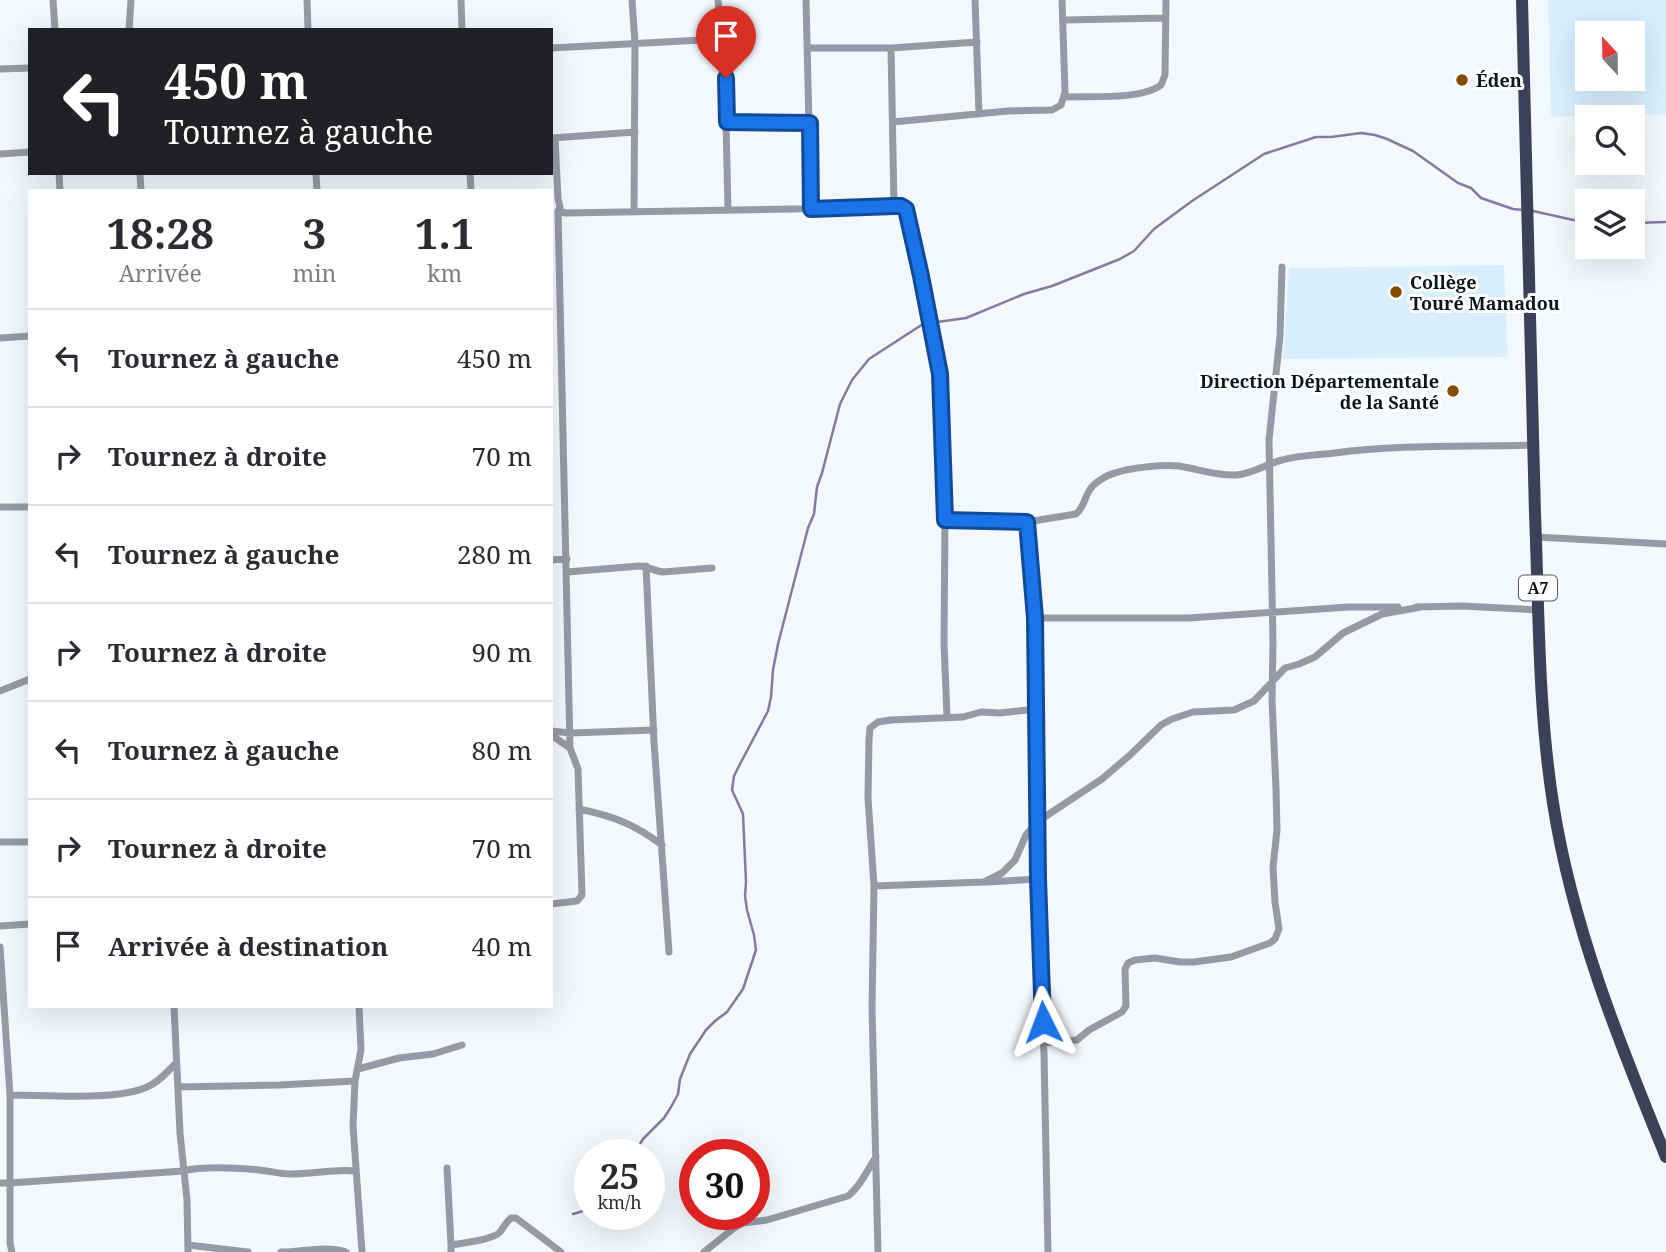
<!DOCTYPE html>
<html lang="fr">
<meta charset="utf-8">
<style>
body{margin:0;font-family:"Noto Serif",serif;background:#f7f7f7;color:#2b2b33;height:100vh;display:flex;flex-direction:column;font-size:26px;white-space:nowrap}
*{box-sizing:border-box;margin:0}
p{font-size:23px;color:#7c7c81}
.icon{flex:none;width:38px;height:38px;fill:none;stroke:currentColor;stroke-width:2;stroke-linecap:round;stroke-linejoin:round}
.map{position:relative;flex:1;overflow:hidden}
.side{position:absolute;left:28px;top:189px;width:525px;height:819px;display:flex;flex-direction:column;background:#fff;border-radius:0px;box-shadow:0 7px 28px #0002}
.side>*{flex:none}
.guide{position:absolute;left:28px;top:28px;width:525px;height:147px;border-radius:0px;box-shadow:0 7px 28px #0002;background:#202124;color:#fff;overflow:hidden}
.needle{width:46px;rotate:338deg}
.fabs{position:absolute;left:1575px;top:21px;display:grid;gap:14px}
.fabs a{display:grid;place-items:center;width:70px;height:70px;border-radius:0px;background:#fff;box-shadow:0 7px 28px #0002;font-size:35px}
.speed{position:absolute;left:574px;top:1139px;display:flex;gap:14px;font-size:35px;font-weight:700;text-align:center}
.speed>*{display:grid;place-content:center;width:91px;height:91px;border-radius:50%;background:#fff;box-shadow:0 7px 28px #0002;line-height:1}
.speed small{font-size:18px;font-weight:400}
.speed .limit{border:10px solid #d22;background:#fff;color:#111}
.pin{position:absolute;display:grid;place-items:center;width:60px;height:60px;color:#fff;margin:-72px -30px;border-radius:50% 50% 50% 0;rotate:-45deg;box-shadow:0 0 7px #0007}
.pin .icon{rotate:45deg}
.me{position:absolute;width:77px;margin:-38px;rotate:357deg;stroke-linejoin:round;filter:drop-shadow(0 0 5px #0008)}
.turn{display:flex;align-items:center;gap:24px;height:147px;padding:0 21px;font-size:32px}
.turn .icon{width:91px;height:91px;stroke-width:2.5}
.turn b{display:block;font-size:49px;line-height:60px}
.eta{display:flex;justify-content:space-evenly;align-items:center;height:119px;text-align:center}
.eta b{font-size:42px;font-weight:700;line-height:49px}
ul{padding:0;list-style:none}
li{display:flex;align-items:center;gap:21px;height:98px;padding:0 21px;border-top:2px solid #e1e1e2}
li div{flex:1}
li b{display:block;font-size:26px}
li em{font-style:normal}
.map>svg:first-child{display:block}
</style>
<div class="map">
<svg width="1666" height="1252" viewBox="0 0 1666 1252">
<rect width="100%" height="100%" fill="#f3f8fc"/>
<!-- built -->
<path fill="#d9effd" fill-rule="evenodd" d="M 1548,0 L 1666,0 L 1666,114 L 1551,117 ZM 1587,33 L 1633,33 L 1633,79 L 1587,79 Z
M 1504,265 L 1508,357 L 1283,359 L 1289,268 Z"/>
<g fill="none" stroke-linecap="round" stroke-linejoin="round">
<!-- stream -->
<path stroke="#8679a2" stroke-width="2.5" d="M 1533,211 L 1587,223
M 1633,223 L 1666,222
M 633,1155 L 643,1139 L 664,1118 L 671,1107 L 678,1094 L 680,1079 L 690,1054 L 706,1030 L 715,1021 L 727,1012 L 743,989 L 756,950 L 754,935 L 747,910 L 745,896 L 746,882 L 743,814 L 732,790 L 734,776 L 740,764 L 768,711 L 771,697 L 773,670 L 778,644 L 808,528 L 814,514 L 817,487 L 822,473 L 840,404 L 852,380 L 869,359 L 923,324 L 966,318 L 1024,294 L 1052,286 L 1120,259 L 1134,251 L 1154,229 L 1192,201 L 1264,154 L 1316,137 L 1331,137 L 1361,133 L 1375,135 L 1387,139 L 1413,151 L 1458,183 L 1471,188 L 1481,198 L 1513,209 L 1523,210
M 573,1214 L 590,1209"/>
<!-- minor -->
<path stroke="#969aa6" stroke-width="7" d="M 53,0 L 55,30
M 307,0 L 308,30
M 461,0 L 462,30
M 632,0 L 635,43 L 634,212
M 718,0 L 725,78 L 728,210
M 806,0 L 811,209
M 975,0 L 979,114
M 1063,20 L 1166,18
M 129,30 L 131,0
M 551,48 L 721,39
M 808,48 L 891,48 L 977,42
M 891,48 L 894,206
M 0,69 L 30,68
M 1065,97 C 1091,96 1141,100 1161,85 L 1165,75 L 1166,0
M 727,122 L 810,123
M 893,122 L 1008,111 L 1052,110 L 1061,105 L 1065,92 L 1062,0
M 552,138 L 635,132
M 555,138 L 558,199 L 560,207 L 558,211 L 566,213 L 792,209 L 894,206 L 901,206 L 906,209 L 921,276 L 940,375 L 943,417 L 945,520 L 944,643 L 947,716
M 0,154 L 30,152
M 59,173 L 60,191
M 140,173 L 141,191
M 316,173 L 317,191
M 470,173 L 471,191
M 558,211 L 570,748
M 0,338 L 30,336
M 0,507 L 30,507
M 945,520 L 1027,522 L 1035,618 L 1038,879 L 1040,980 L 1044,1053 L 1048,1252
M 1027,522 L 1076,514 C 1084,507 1084,499 1089,491 C 1093,483 1107,475 1115,473 C 1128,468 1165,464 1179,466 C 1198,469 1216,476 1236,475 C 1253,474 1266,464 1282,460 C 1299,455 1318,455 1335,453 C 1399,444 1468,447 1533,445
M 1536,537 L 1666,544
M 551,560 L 567,559
M 646,566 L 654,742 L 669,952
M 567,572 L 639,566 C 647,566 654,571 663,572 L 712,568
M 1416,607 L 1462,606 L 1538,610
M 1035,618 L 1189,618 L 1348,607 L 1398,607
M 0,691 L 30,679
M 551,731 L 571,733 L 654,730
M 551,735 L 570,748 L 578,769 L 582,895 L 577,901 L 551,904
M 579,809 C 613,816 634,824 662,845
M 0,842 L 30,842
M 987,882 L 1038,879
M 874,886 L 984,882 L 1002,873 L 1015,860 L 1026,835 L 1037,822 L 1102,779 L 1130,755 L 1161,725 L 1172,719 L 1193,712 L 1234,710 L 1254,701 L 1285,668 L 1299,664 L 1315,657 L 1343,633 L 1382,614 L 1421,607
M 0,926 L 30,924
M 0,947 L 10,1095 L 10,1183 L 183,1171 C 204,1166 237,1168 259,1170 C 270,1171 280,1174 291,1174 C 313,1174 334,1169 356,1171
M 174,1006 L 180,1133 L 187,1200 L 188,1252
M 359,1006 L 361,1050 L 355,1081 L 353,1126 L 362,1252
M 1044,1043 L 1077,1040 L 1089,1030 L 1122,1012 L 1126,1006 L 1125,969 L 1128,963 L 1135,960 L 1155,958 L 1180,962 L 1194,962 L 1231,957 L 1270,943 L 1275,939 L 1279,929 L 1275,902 L 1273,867 L 1277,830 L 1276,789 L 1272,700 L 1273,642 L 1269,440 L 1280,336 L 1282,267
M 358,1069 L 399,1058 L 433,1054 L 462,1045
M 178,1087 L 279,1085 L 355,1081
M 10,1095 C 45,1095 116,1101 147,1087 C 159,1082 167,1072 176,1063
M 447,1168 L 451,1245
M 0,1183 L 10,1183 L 10,1243 L 12,1252
M 188,1245 L 248,1252
M 281,1252 C 302,1252 326,1245 346,1252
M 451,1252 L 451,1245 C 462,1243 493,1240 500,1232 C 504,1227 506,1222 511,1218 L 516,1218 L 561,1252
M 704,1252 L 734,1228 L 743,1223 L 767,1220 L 848,1196 C 861,1186 867,1170 876,1157
M 878,1252 L 872,1008 L 874,886 L 868,798 L 869,739 L 870,728 L 878,722 L 891,720 L 963,717 L 981,712 L 1000,713 L 1036,709"/>
<!-- trunk -->
<path stroke="#3b4257" stroke-width="12" d="M 1522,0 C 1527,171 1530,343 1535,514 C 1539,611 1538,707 1553,803 C 1572,926 1619,1042 1666,1157"/>
</g>
<g fill="none" stroke-linecap="round" stroke-linejoin="round">
<defs>
<path id="route" d="M 726,78 L 727,122 L 810,123 L 811,209 L 894,206 L 901,206 L 906,209 L 921,276 L 940,374 L 945,520 L 1027,522 L 1035,618 L 1038,879 L 1043,1022"/>
</defs>
<!-- route casing -->
<use href="#route" stroke="#114b97" stroke-width="18"/>
<!-- route -->
<use href="#route" stroke="#1a73e8" stroke-width="12"/>
</g>
<!-- markers -->
<g fill="#854b01" stroke="#fff" stroke-width="2.5">
<circle cx="1462" cy="80" r="7"/>
<circle cx="1396" cy="292" r="7"/>
<circle cx="1453" cy="391" r="7"/>
</g>
<g text-anchor="middle" dominant-baseline="central" stroke-width="6" stroke-linejoin="round" paint-order="stroke">
<!-- shield labels -->
<rect fill="#fff" stroke="#545b5f" stroke-width="2" x="1519" y="575.5" width="38" height="25" rx="5"/>
<g font-size="16" font-weight="bold" fill="#0a151b">
<text x="1538" y="588">A7</text>
</g>
<!-- poi labels -->
<g font-size="18" font-weight="bold" fill="#0a151b" stroke="#fff" text-anchor="start">
<text x="1476" y="80">Éden</text>
<text x="1410" y="282">Collège<tspan x="1410" dy="21">Touré Mamadou</tspan></text>
<text x="1439" y="381" text-anchor="end">Direction Départementale<tspan x="1439" dy="21">de la Santé</tspan></text>
</g>
</g>
</svg>
<div class="fabs">
<a><svg class="needle" viewBox="-14 -14 28 28"><path d="M0-13l5 13h-10z" fill="#e53935"/><path d="M0 13l5-13h-10z" fill="#7c7c81"/></svg></a>
<a><svg class="icon" aria-label="search" viewBox="0 0 24 24"><circle cx="10" cy="10" r="6"/><path d="M15 15l6 6"/></svg></a>
<a><svg class="icon" aria-label="layers" viewBox="0 0 24 24"><path d="M12 4l9 5-9 5-9-5zM3 14l9 5 9-5"/></svg></a>
</div>
<div class="speed"><div>25<small>km/h</small></div><div class="limit">30</div></div>
<div class="pin" style="left:726px;top:78px;background:#d93025"><svg class="icon" aria-label="arrive" viewBox="0 0 24 24"><path d="M6 21V4h12l-3 4 3 4H6"/></svg></div>
<svg class="me" style="left:1043px;top:1022px" viewBox="-20 -20 40 40"><path d="M0-17L14 15 0 8-14 15z" fill="#1a73e8" stroke="#fff" stroke-width="4"/></svg>
<div class="guide">
<div class="turn"><svg class="icon" aria-label="left" viewBox="0 0 24 24"><path d="M17 20v-9H6M10 6l-5 5 5 5"/></svg><div><b>450 m</b>Tournez à gauche</div></div>
</div>
<section class="side">
<div class="eta">
<div><b>18:28</b><p>Arrivée</p></div>
<div><b>3</b><p>min</p></div>
<div><b>1.1</b><p>km</p></div>
</div>
<ul>
<li><svg class="icon" aria-label="left" viewBox="0 0 24 24"><path d="M17 20v-9H6M10 6l-5 5 5 5"/></svg><div><b>Tournez à gauche</b></div><em>450 m</em></li>
<li><svg class="icon" aria-label="right" viewBox="0 0 24 24"><path d="M7 20v-9h11M14 6l5 5-5 5"/></svg><div><b>Tournez à droite</b></div><em>70 m</em></li>
<li><svg class="icon" aria-label="left" viewBox="0 0 24 24"><path d="M17 20v-9H6M10 6l-5 5 5 5"/></svg><div><b>Tournez à gauche</b></div><em>280 m</em></li>
<li><svg class="icon" aria-label="right" viewBox="0 0 24 24"><path d="M7 20v-9h11M14 6l5 5-5 5"/></svg><div><b>Tournez à droite</b></div><em>90 m</em></li>
<li><svg class="icon" aria-label="left" viewBox="0 0 24 24"><path d="M17 20v-9H6M10 6l-5 5 5 5"/></svg><div><b>Tournez à gauche</b></div><em>80 m</em></li>
<li><svg class="icon" aria-label="right" viewBox="0 0 24 24"><path d="M7 20v-9h11M14 6l5 5-5 5"/></svg><div><b>Tournez à droite</b></div><em>70 m</em></li>
<li><svg class="icon" aria-label="arrive" viewBox="0 0 24 24"><path d="M6 21V4h12l-3 4 3 4H6"/></svg><div><b>Arrivée à destination</b></div><em>40 m</em></li>
</ul>
</section>
</div>
